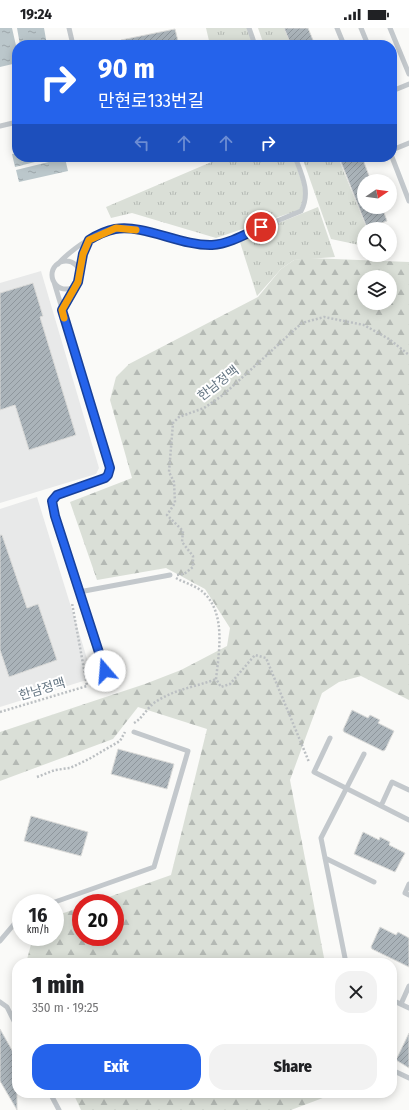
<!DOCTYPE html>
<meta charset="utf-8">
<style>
body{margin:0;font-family:"Fira Sans Condensed","Noto Sans KR",sans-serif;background:#f2f2f2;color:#202124;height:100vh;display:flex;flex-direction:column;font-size:15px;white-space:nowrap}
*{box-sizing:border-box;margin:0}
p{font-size:13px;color:#757577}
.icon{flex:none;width:22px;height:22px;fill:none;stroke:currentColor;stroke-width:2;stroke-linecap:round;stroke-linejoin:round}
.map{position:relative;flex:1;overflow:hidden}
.drawer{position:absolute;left:12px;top:930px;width:385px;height:140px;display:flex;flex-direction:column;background:#fff;border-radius:16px;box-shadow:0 2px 10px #0003}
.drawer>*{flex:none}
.top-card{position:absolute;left:12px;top:12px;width:385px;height:122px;border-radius:16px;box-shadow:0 2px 10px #0003;background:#2563eb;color:#fff;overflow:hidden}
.needle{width:26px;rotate:77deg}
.tools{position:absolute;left:357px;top:146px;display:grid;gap:8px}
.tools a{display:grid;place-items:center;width:40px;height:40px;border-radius:50%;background:#fff;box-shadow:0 2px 10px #0003;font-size:20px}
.speed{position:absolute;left:12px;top:866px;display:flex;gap:8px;font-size:20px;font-weight:700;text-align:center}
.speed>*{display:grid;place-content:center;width:52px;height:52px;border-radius:50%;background:#fff;box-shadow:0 2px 10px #0003;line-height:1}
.speed small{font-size:10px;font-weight:400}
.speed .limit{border:6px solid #d22;background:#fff;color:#111}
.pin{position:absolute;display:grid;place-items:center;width:34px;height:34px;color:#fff;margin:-17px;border:2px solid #fff;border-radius:50%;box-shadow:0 1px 4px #0007}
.me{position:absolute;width:44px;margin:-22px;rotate:342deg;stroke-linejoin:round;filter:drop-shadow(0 0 3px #0008)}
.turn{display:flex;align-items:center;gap:14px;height:84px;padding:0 20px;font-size:18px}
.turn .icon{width:52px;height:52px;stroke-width:2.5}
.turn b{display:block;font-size:28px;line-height:34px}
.lanes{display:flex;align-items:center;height:38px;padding:0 20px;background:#0003;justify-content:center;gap:20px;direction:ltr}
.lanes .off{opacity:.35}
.round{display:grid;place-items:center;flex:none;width:42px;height:42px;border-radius:16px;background:#f2f2f2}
.headline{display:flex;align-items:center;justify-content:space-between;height:68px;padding:0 20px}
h1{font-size:24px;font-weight:800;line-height:30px}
.cta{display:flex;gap:8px;margin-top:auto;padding:8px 20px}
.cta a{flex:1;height:46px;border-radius:16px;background:#2563eb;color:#fff;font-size:16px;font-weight:800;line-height:46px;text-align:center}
.cta a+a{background:#f2f2f2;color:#202124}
.status{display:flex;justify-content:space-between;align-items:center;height:28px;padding:0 20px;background:#fff;direction:ltr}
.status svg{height:11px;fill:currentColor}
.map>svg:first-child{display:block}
</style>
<div class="status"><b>19:24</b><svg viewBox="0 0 49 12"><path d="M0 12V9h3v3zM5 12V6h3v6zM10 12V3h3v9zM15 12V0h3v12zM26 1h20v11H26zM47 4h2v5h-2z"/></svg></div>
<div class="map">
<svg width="409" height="1082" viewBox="0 0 409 1082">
<defs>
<pattern id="grass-tufts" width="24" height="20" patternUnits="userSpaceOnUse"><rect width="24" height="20" fill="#dadfd7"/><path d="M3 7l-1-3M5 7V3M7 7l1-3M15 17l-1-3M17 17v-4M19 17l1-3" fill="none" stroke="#b4b9b4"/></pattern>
<pattern id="forest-firs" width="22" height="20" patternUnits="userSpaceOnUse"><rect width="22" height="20" fill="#dadfd7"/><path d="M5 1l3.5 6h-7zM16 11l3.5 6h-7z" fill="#b4b9b4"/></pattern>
<pattern id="water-ripples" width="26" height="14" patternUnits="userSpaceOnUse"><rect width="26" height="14" fill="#bbc7cb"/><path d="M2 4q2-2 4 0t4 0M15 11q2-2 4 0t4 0" fill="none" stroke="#9ca6aa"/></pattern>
<pattern id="building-hatch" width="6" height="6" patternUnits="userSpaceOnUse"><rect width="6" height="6" fill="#aab3b9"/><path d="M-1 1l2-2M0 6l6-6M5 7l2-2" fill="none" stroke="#8e969c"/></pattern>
</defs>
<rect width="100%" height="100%" fill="#fafaf8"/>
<!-- built -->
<path fill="#e8e9e9" d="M 41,243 L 99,440 L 96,446 L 0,475 L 0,255 Z
M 37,469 L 93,650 L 0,679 L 0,481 Z"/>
<!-- grass -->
<path fill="url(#grass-tufts)" d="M 206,0 L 247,0 L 253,17 L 210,17 Z
M 258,0 L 284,0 L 291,17 L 264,17 Z
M 223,129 L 293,129 C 299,146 309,164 299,182 L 216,210 L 132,185 L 111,190 L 106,179 Z
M 302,129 L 338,129 L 367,201 L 364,201 L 364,218 L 331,211 Z
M 318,179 L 335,229 L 294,232 L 281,241 L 257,268 L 239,211 Z"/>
<!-- forest -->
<path fill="url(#forest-firs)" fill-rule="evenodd" d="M 309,230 L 409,234 L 409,672 L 361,648 L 339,654 L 322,665 L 290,752 L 325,935 L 26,935 L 33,909 L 55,909 L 55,888 L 81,879 L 81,909 L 115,909 L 115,875 L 92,875 L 171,847 L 207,701 L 138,679 L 113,711 L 0,753 L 0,704 L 145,656 L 181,642 L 227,618 L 230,600 L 205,561 L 166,540 L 97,552 L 70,474 L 132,450 L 110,372 L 116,349 L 129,336 L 258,269 L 281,241 L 294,232 ZM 364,249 L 390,249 L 390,275 L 364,275 Z
M 73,1065 L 336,1065 L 291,1082 L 81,1082 Z"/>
<!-- water -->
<path fill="url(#water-ripples)" d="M 0,0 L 12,0 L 17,22 L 17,35 L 0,39 Z
M 17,0 L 44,0 L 47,17 L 20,17 Z
M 17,125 L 17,129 L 55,129 L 15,139 L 12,126 Z
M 65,130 L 68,143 L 19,154 L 16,142 Z"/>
<!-- building -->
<path fill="url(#building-hatch)" stroke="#dcdcda" d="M 284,0 L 308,0 L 315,17 L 291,17 Z
M 175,1 L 179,17 L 122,17 L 121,12 Z
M 339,129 L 362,129 L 371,153 L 364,153 L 364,179 L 382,179 L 387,193 L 367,200 Z
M 33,255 L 43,288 L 40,289 L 76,407 L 29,422 L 15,377 L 0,382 L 0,265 Z
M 0,507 L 2,507 L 27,580 L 38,576 L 57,632 L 9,649 L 0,622 Z
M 352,682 L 368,690 L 370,687 L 380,692 L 378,695 L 394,703 L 385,722 L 383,723 L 344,704 L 343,702 Z
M 118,721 L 174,736 L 167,761 L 111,746 Z
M 31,788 L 88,804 L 81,828 L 24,813 Z
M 363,804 L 379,812 L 380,809 L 390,814 L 389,817 L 405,825 L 395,844 L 354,826 Z
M 380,899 L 396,907 L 398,904 L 409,910 L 409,939 L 372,921 L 371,919 Z
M 0,1001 L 17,1031 L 17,1082 L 0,1053 Z
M 409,1005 L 409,1040 L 396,1032 Z"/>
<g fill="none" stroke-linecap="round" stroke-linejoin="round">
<!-- path -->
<path stroke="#bbbfc2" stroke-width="2.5" stroke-dasharray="2 2" stroke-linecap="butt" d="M 177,547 L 184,546 L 193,539 L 193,528 L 182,514 L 183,503 L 167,487 L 175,475 L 174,454 L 169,444 L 173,395 L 179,389 L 204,380 L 223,367 L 302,295 L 324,289 L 364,297 L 389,311 L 409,327
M 176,550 C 185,555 197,558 204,565 C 226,586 219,624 216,651 L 221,659 L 230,656 L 255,627 L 266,630 L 309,734
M 0,684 L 87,658 L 72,575
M 134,695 C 143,690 147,679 157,673 C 175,661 196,659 216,651
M 37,749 L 55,742 L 70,740 L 89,731 L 120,713 L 125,704"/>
<!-- service -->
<path stroke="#c3c8cc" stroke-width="5" d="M 69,0 L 73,17
M 249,0 L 255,17
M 337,0 L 344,17
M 361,0 L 368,17
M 390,0 L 409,46
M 392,63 L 409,56
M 0,98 L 17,94
M 392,122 L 409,115
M 392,129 L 409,173
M52 247a14 14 0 1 1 28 0a14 14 0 1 1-28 0Z
M 58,236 C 67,226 75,220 86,213 C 96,208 106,202 117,200 C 151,197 185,220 222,216 L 301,183 C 311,165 302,147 295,129
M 80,243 L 83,226 L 89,212
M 54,254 L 110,440 C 109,464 58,455 52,473 L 55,488 L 105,643
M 62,282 L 75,258
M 79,564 L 170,547
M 330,710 L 314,744 L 409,792
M 381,778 L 392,754 L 409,762
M 325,830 L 374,854
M 409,856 L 405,865 L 409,867
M 52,875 L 154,839 L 188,723 L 134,704
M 0,913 L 21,888
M 346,935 L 321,810 L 364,726
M 392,972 L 409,980
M 0,974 L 7,979 L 17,999
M 401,976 L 409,958
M 392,1042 L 409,1050
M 50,1065 L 59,1082"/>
</g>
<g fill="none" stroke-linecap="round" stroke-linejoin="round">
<defs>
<path id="route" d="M 105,643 L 55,488 L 52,473 L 57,467 L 105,450 L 108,447 L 110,440 L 62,282 L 78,254 L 83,226 L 89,212 C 97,207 105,203 115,201 C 144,196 181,218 212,217 C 229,216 246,206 261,199"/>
</defs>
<!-- route casing -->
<use href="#route" stroke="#184099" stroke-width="10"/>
<!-- route -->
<use href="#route" stroke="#2563eb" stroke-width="7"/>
<!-- slow -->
<path stroke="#f59e0b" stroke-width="7" d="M 64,290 L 62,282 L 78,254 L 83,226 L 89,212 L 116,200 L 136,202"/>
</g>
<g text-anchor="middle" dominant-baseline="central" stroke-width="4" stroke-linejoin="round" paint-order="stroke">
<!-- street labels -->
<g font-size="13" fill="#657683" stroke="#fff">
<text transform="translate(218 355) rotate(-38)">한남정맥</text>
<text transform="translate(42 661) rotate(-17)">한남정맥</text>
</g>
</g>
</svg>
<div class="tools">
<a><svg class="needle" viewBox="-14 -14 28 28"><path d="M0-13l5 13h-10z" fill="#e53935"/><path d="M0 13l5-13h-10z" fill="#757577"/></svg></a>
<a><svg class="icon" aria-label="search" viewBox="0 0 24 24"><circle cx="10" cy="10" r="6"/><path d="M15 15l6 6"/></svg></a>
<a><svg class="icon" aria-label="layers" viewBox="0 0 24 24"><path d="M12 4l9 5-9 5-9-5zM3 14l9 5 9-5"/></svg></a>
</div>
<div class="speed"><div>16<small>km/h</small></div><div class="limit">20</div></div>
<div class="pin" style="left:261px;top:199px;background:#d93025"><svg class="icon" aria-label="arrive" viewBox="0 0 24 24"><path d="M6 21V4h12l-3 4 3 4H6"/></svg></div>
<svg class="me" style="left:105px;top:643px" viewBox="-20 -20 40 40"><circle r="19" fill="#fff"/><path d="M0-13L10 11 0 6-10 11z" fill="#2563eb"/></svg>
<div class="top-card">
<div class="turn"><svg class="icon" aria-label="right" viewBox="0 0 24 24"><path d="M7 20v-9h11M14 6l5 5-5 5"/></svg><div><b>90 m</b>만현로133번길</div></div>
<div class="lanes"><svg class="icon off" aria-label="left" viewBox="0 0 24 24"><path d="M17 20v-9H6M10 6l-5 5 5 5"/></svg><svg class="icon off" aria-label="ahead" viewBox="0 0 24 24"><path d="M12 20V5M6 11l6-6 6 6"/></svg><svg class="icon off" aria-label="ahead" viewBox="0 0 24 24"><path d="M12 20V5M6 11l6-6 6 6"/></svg><svg class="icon" aria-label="right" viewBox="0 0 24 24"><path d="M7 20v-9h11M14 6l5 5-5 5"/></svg></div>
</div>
<section class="drawer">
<div class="headline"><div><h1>1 min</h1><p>350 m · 19:25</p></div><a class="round"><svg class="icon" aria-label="close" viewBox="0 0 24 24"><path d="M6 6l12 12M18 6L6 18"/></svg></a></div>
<div class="cta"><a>Exit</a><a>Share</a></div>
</section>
</div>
